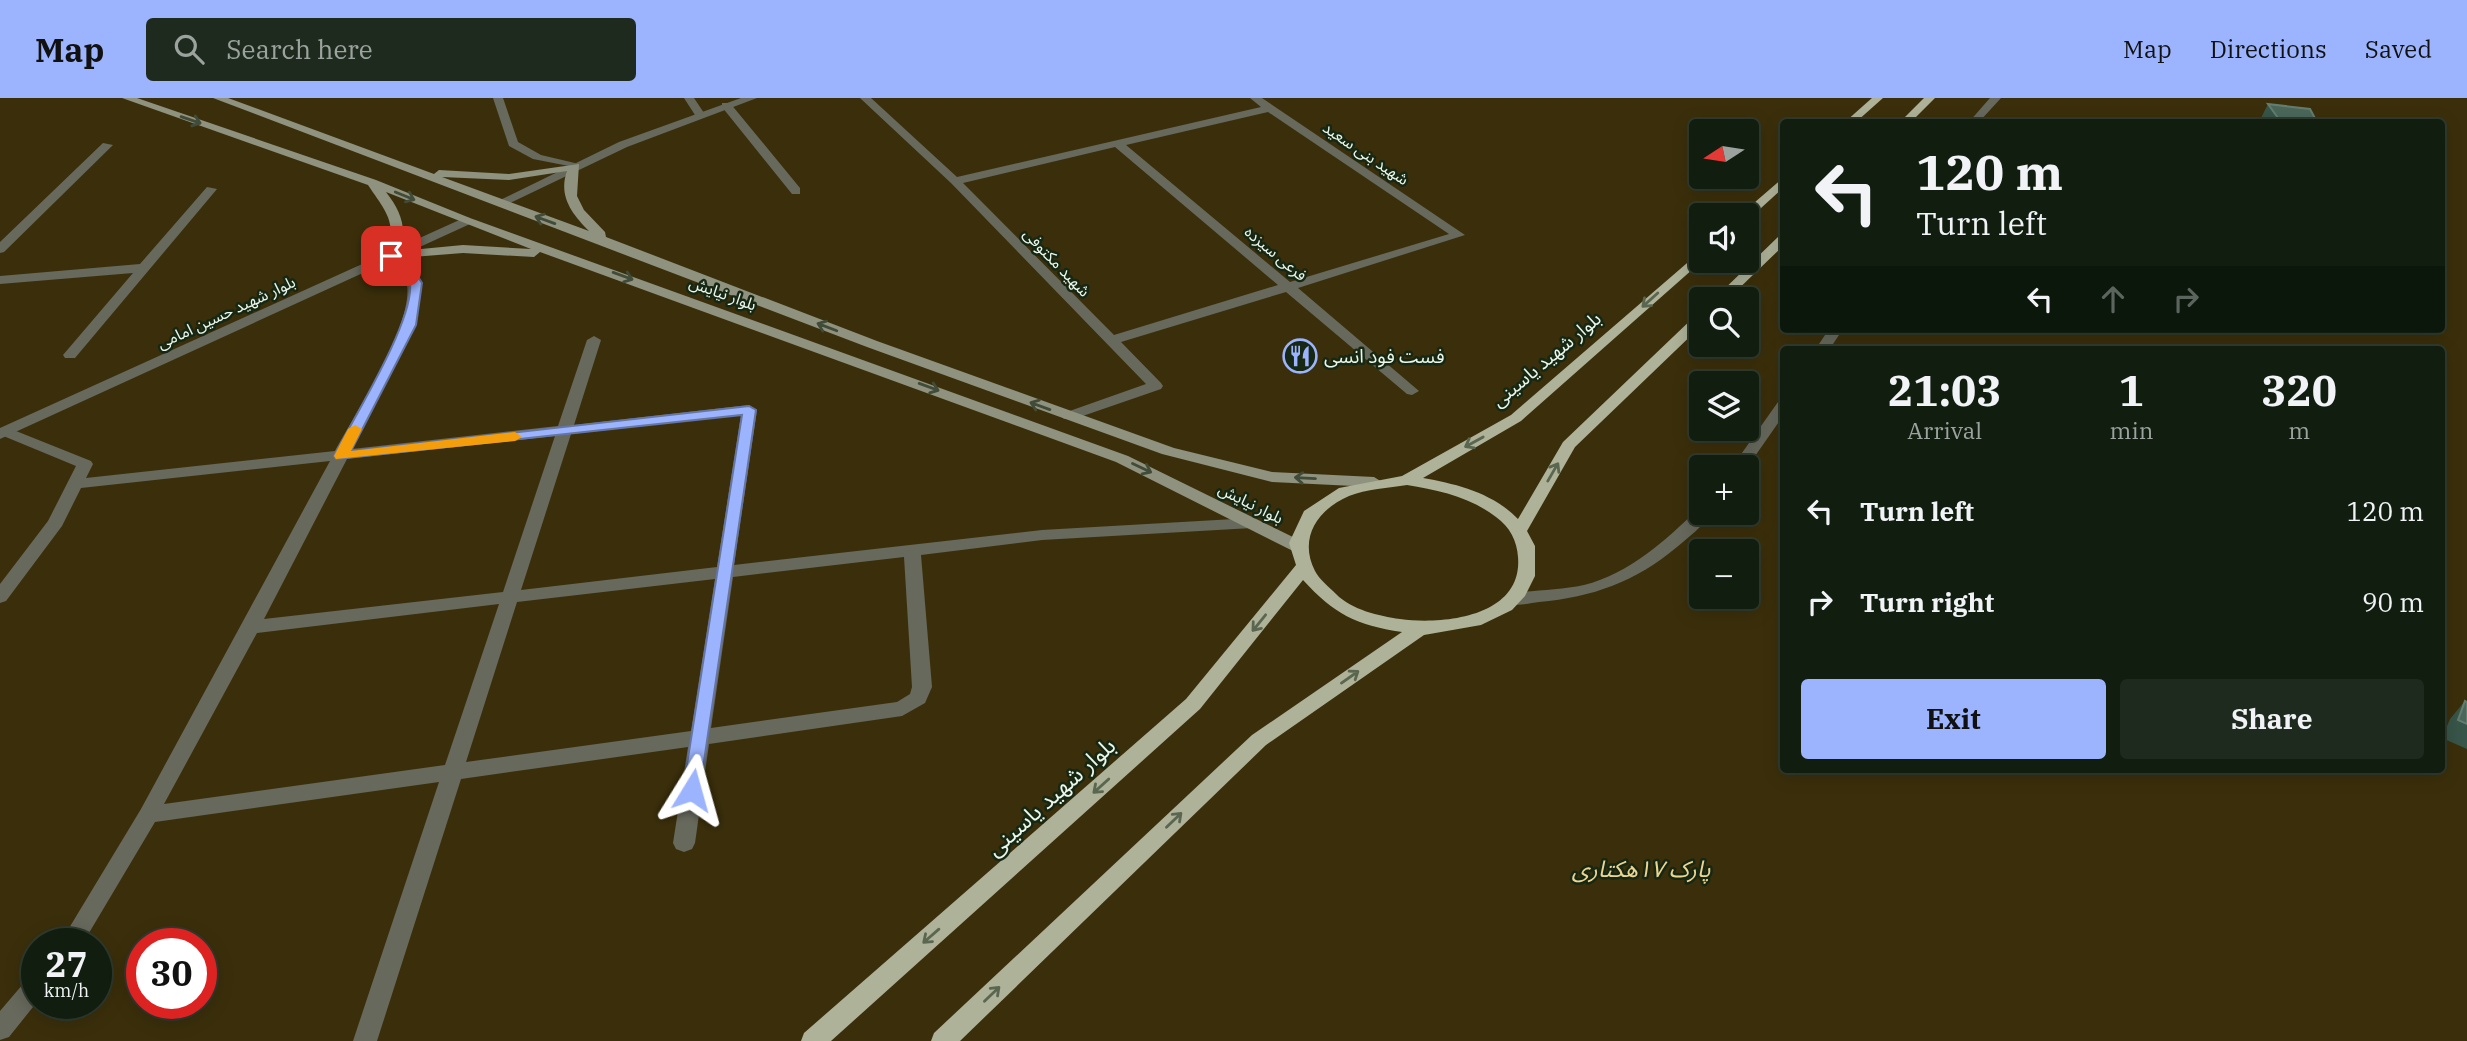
<!DOCTYPE html>
<meta charset="utf-8">
<style>
body{margin:0;font-family:"IBM Plex Serif","Noto Sans Arabic",serif;background:#1e2a1d;color:#f1f3f6;height:100vh;display:flex;flex-direction:column;font-size:26px;white-space:nowrap}
*{box-sizing:border-box;margin:0}
p{font-size:23px;color:#9ca29e}
.icon{flex:none;width:38px;height:38px;fill:none;stroke:currentColor;stroke-width:2;stroke-linecap:round;stroke-linejoin:round}
.map{position:relative;flex:1;overflow:hidden}
.drawer{position:absolute;left:1780px;top:248px;width:665px;height:427px;display:flex;flex-direction:column;background:#101d0f;border-radius:7px;box-shadow:0 4px 18px #0003,0 0 0 2px #303b2f}
.drawer>*{flex:none}
.banner{position:absolute;left:1780px;top:21px;width:665px;height:214px;border-radius:7px;box-shadow:0 4px 18px #0003,0 0 0 2px #303b2f;background:#101d0f;color:#f1f3f6;overflow:hidden}
.needle{width:46px;rotate:258deg}
.tools{position:absolute;left:1689px;top:21px;display:grid;gap:14px}
.tools a{display:grid;place-items:center;width:70px;height:70px;border-radius:7px;background:#101d0f;box-shadow:0 4px 18px #0003,0 0 0 2px #303b2f;font-size:35px}
.speed{position:absolute;left:21px;top:830px;display:flex;gap:14px;font-size:35px;font-weight:700;text-align:center}
.speed>*{display:grid;place-content:center;width:91px;height:91px;border-radius:50%;background:#101d0f;box-shadow:0 4px 18px #0003,0 0 0 2px #303b2f;line-height:1}
.speed small{font-size:18px;font-weight:400}
.speed .limit{border:10px solid #d22;background:#fff;color:#111}
.pin{position:absolute;display:grid;place-items:center;width:60px;height:60px;color:#fff;margin:-30px;border-radius:14px;box-shadow:0 4px 10px #0006}
.me{position:absolute;width:77px;margin:-38px;rotate:8deg;stroke-linejoin:round;filter:drop-shadow(0 0 5px #0008)}
.turn{display:flex;align-items:center;gap:24px;height:147px;padding:0 21px;font-size:32px}
.turn .icon{width:91px;height:91px;stroke-width:2.5}
.turn b{display:block;font-size:49px;line-height:60px}
.lanes{display:flex;align-items:center;height:66px;padding:0 21px;background:#0003;justify-content:center;gap:35px;direction:ltr}
.lanes .off{opacity:.35}
.eta{display:flex;justify-content:space-evenly;align-items:center;height:119px;text-align:center}
.eta b{font-size:42px;font-weight:700;line-height:49px}
.primary-button{display:flex;gap:14px;margin-top:auto;padding:14px 21px}
.primary-button a{flex:1;height:80px;border-radius:7px;background:#9cb4fd;color:#111;font-size:28px;font-weight:700;line-height:80px;text-align:center}
.primary-button a+a{background:#1e2a1d;color:#f1f3f6}
ul{padding:0;list-style:none}
li{display:flex;align-items:center;gap:21px;height:91px;padding:0 21px}
li div{flex:1}
li b{display:block;font-size:26px}
li em{font-style:normal}
header{display:flex;align-items:center;gap:42px;box-sizing:border-box;height:98px;padding:0 35px;background:#9cb4fd;color:#111}
header strong{font-size:33px}
nav{display:flex;gap:38px;margin-inline-start:auto;font-size:24px}
.search{width:490px;height:63px;background:#1e2a1d;display:flex;align-items:center;gap:18px;box-sizing:border-box;padding:0 24px;border-radius:7px;color:#9ca29e;font-size:26px}
.map>svg:first-child{display:block}
</style>
<header>
<strong>Map</strong>
<div class="search"><svg class="icon" aria-label="search" viewBox="0 0 24 24"><circle cx="10" cy="10" r="6"/><path d="M15 15l6 6"/></svg>Search here</div>
<nav><a>Map</a><a>Directions</a><a>Saved</a></nav>
</header>
<div class="map">
<svg width="2467" height="943" viewBox="0 0 2467 943">
<rect width="100%" height="100%" fill="#162714"/>
<!-- green -->
<path fill="#3b2f0b" fill-rule="evenodd" d="M 0,0 L 2467,0 L 2467,943 L 0,943 ZM 1783,24 L 2441,24 L 2441,231 L 1783,231 ZM 1701,33 L 1746,33 L 1746,79 L 1701,79 ZM 1701,117 L 1746,117 L 1746,163 L 1701,163 ZM 1701,201 L 1746,201 L 1746,247 L 1701,247 ZM 1783,252 L 2441,252 L 2441,672 L 1783,672 ZM 1701,285 L 1746,285 L 1746,331 L 1701,331 ZM 1701,369 L 1746,369 L 1746,415 L 1701,415 ZM 1701,453 L 1746,453 L 1746,499 L 1701,499 ZM 37,845 L 96,845 L 96,905 L 37,905 ZM 142,845 L 201,845 L 201,905 L 142,905 Z"/>
<g fill="none" stroke-linecap="round" stroke-linejoin="round">
<!-- minor -->
<path fill="#67695d" fill-rule="evenodd" d="M 493,0 L 503,0 L 518,44 L 541,57 L 579,66 L 579,70 L 533,61 L 509,48 Z
M 684,0 L 694,0 L 704,15 L 703,17 L 695,17 Z
M 860,0 L 871,0 L 957,79 L 1261,9 L 1250,0 L 1262,0 L 1465,137 L 1298,190 L 1419,293 L 1412,297 L 1407,296 L 1286,194 L 1121,244 L 1161,285 L 1163,288 L 1161,291 L 1074,321 L 1064,321 L 1061,318 L 1064,315 L 1146,286 L 951,85 ZM 1268,14 L 1449,136 L 1290,184 L 1126,47 ZM 1115,49 L 1278,187 L 1114,237 L 963,85 Z
M 1990,0 L 2001,0 L 1979,24 L 1969,24 Z
M 722,5 L 730,5 L 800,90 L 800,96 L 792,96 L 722,9 Z
M 103,45 L 113,47 L 4,154 L 0,155 L 0,144 Z
M 207,89 L 217,91 L 75,260 L 65,260 L 63,257 L 133,175 L 0,186 L 0,178 L 140,166 Z
M 392,154 L 406,163 L 419,181 L 421,196 L 416,227 L 352,351 L 558,328 L 587,242 L 594,238 L 601,242 L 574,327 L 749,307 L 757,312 L 734,467 L 1042,432 L 1252,420 L 1260,425 L 1252,430 L 1042,442 L 921,457 L 932,589 L 925,605 L 902,618 L 709,646 L 695,745 L 692,751 L 684,754 L 676,751 L 673,745 L 688,649 L 461,681 L 377,943 L 353,943 L 439,684 L 155,724 L 83,845 L 60,845 L 141,711 L 330,363 L 81,390 L 62,428 L 6,503 L 0,505 L 0,486 L 48,423 L 76,368 L 1,337 L 0,332 L 11,331 L 91,363 L 93,366 L 86,380 L 335,353 C 354,318 418,219 406,183 C 403,172 393,166 386,158 ZM 741,317 L 717,469 L 521,492 L 571,336 ZM 555,338 L 503,494 L 264,521 L 347,361 ZM 904,459 L 912,589 L 910,596 L 897,604 L 711,630 L 733,479 ZM 715,481 L 691,633 L 466,664 L 517,504 ZM 499,506 L 445,667 L 164,706 L 257,535 Z
M 1829,231 L 1843,231 L 1829,252 L 1815,252 Z
M 1783,302 L 1783,318 L 1746,371 L 1732,369 L 1778,304 Z
M 1698,411 L 1701,411 L 1701,415 L 1712,415 C 1703,428 1689,439 1677,449 C 1635,484 1593,499 1539,504 C 1528,505 1511,511 1504,501 L 1513,495 C 1537,492 1561,492 1584,487 C 1629,476 1666,442 1698,411 Z
M 37,876 L 37,904 L 9,939 L 0,942 L 0,913 L 29,879 Z"/>
<!-- tertiary -->
<path fill="#67695d" fill-rule="evenodd" d="M 741,0 L 757,0 L 627,49 L 504,108 L 494,105 L 619,44 Z
M 466,119 L 470,120 L 470,126 L 0,341 L 0,330 Z"/>
<!-- secondary -->
<path fill="#8e927e" fill-rule="evenodd" d="M 122,0 L 137,0 L 376,82 L 470,120 L 1128,358 L 1303,444 L 1306,448 L 1303,452 L 1291,452 L 1116,364 L 540,154 L 534,159 L 463,155 L 387,161 L 386,158 C 398,124 386,114 368,87 ZM 386,94 L 531,151 L 463,147 L 400,153 C 408,130 400,112 386,94 Z
M 213,0 L 228,0 L 434,76 L 439,72 L 509,76 L 579,66 L 577,98 L 584,112 L 605,134 L 606,139 L 877,243 L 1174,350 L 1272,374 L 1374,379 L 1382,384 L 1374,389 L 1272,384 L 1162,356 L 867,249 ZM 567,73 C 558,98 572,116 589,133 L 442,79 L 509,82 Z"/>
<!-- primary -->
<path fill="#adb298" fill-rule="evenodd" d="M 1872,0 L 1883,0 L 1856,24 L 1845,24 Z
M 1924,0 L 1935,0 L 1911,24 L 1900,24 Z
M 1783,80 L 1783,90 L 1750,120 L 1740,117 Z
M 1783,137 L 1783,148 L 1728,201 L 1714,201 L 1779,138 Z
M 1701,153 L 1702,163 L 1521,323 L 1423,380 C 1457,386 1493,395 1518,421 L 1563,344 L 1696,217 L 1701,216 L 1701,228 L 1575,349 L 1527,433 L 1535,448 L 1535,478 L 1525,498 L 1512,512 L 1481,527 L 1424,537 L 1266,647 L 960,943 L 931,943 L 934,935 L 1252,637 L 1402,534 C 1356,527 1334,516 1303,482 L 1200,611 L 831,943 L 801,943 L 804,935 L 1186,601 L 1296,467 L 1289,445 L 1304,413 L 1339,390 L 1402,378 L 1511,317 ZM 1407,387 C 1438,392 1470,399 1496,419 C 1510,429 1517,443 1518,459 C 1523,519 1443,527 1400,521 C 1379,518 1352,512 1336,496 C 1330,490 1319,481 1315,473 C 1298,440 1318,411 1349,398 C 1366,391 1389,390 1407,387 Z"/>
</g>
<!-- wall -->
<path fill="#385549" d="M 2268,6 L 2317,24 L 2265,24 L 2261,20 Z
M 2465,603 L 2467,604 L 2467,651 L 2442,640 L 2450,621 Z"/>
<!-- building -->
<path fill="#4b675a" stroke="#647d71" stroke-width="2" d="M 2268,6 L 2310,11 L 2317,24 L 2281,24 Z
M 2465,603 L 2467,604 L 2467,626 L 2458,622 Z"/>
<!-- one-way arrows -->
<defs><path id="oneway-shaft" d="M-6 0H5M1.5-3L5.5 0L1.5 3" fill="none" stroke-width="1.6" stroke-linecap="round" stroke-linejoin="round" transform="scale(1.75)"/></defs>
<g stroke="#404c39">
<use href="#oneway-shaft" transform="translate(191 22) rotate(19)"/>
<use href="#oneway-shaft" transform="translate(405 98) rotate(22)"/>
<use href="#oneway-shaft" transform="translate(545 122) rotate(-160)"/>
<use href="#oneway-shaft" transform="translate(623 178) rotate(20)"/>
<use href="#oneway-shaft" transform="translate(827 229) rotate(-159)"/>
<use href="#oneway-shaft" transform="translate(929 289) rotate(20)"/>
<use href="#oneway-shaft" transform="translate(1040 308) rotate(-160)"/>
<use href="#oneway-shaft" transform="translate(1142 370) rotate(25)"/>
<use href="#oneway-shaft" transform="translate(1305 380) rotate(-177)"/>
</g>
<g stroke="#5a664f">
<use href="#oneway-shaft" transform="translate(1650 202) rotate(138)"/>
<use href="#oneway-shaft" transform="translate(1474 344) rotate(151)"/>
<use href="#oneway-shaft" transform="translate(1553 374) rotate(-60)"/>
<use href="#oneway-shaft" transform="translate(1259 525) rotate(129)"/>
<use href="#oneway-shaft" transform="translate(1350 579) rotate(-35)"/>
<use href="#oneway-shaft" transform="translate(1101 688) rotate(138)"/>
<use href="#oneway-shaft" transform="translate(1174 722) rotate(-44)"/>
<use href="#oneway-shaft" transform="translate(931 838) rotate(139)"/>
<use href="#oneway-shaft" transform="translate(992 896) rotate(-44)"/>
</g>
<!-- route -->
<path fill="#9cb4fd" stroke="#6575a4" stroke-width="2" d="M 391,154 L 411,167 L 422,185 L 416,227 L 351,353 L 749,308 L 756,312 L 699,697 L 692,700 L 686,697 L 683,692 L 742,317 L 336,361 L 334,358 C 353,321 414,223 410,186 C 408,173 393,166 386,158 Z"/>
<!-- slow -->
<path fill="#f59e0b" d="M 355,327 L 362,331 L 351,353 L 515,334 L 522,339 L 515,343 L 336,361 L 334,358 L 348,331 Z"/>
<!-- icons -->
<defs>
<symbol id="restaurant-ring" viewBox="-11 -11 22 22"><circle r="9.5" fill="#162714" stroke="#9cb4fd" stroke-width="1.5"/><path d="M-5-6h1v4h1v-4h1v4h1v-4h1v5L-1.5 .5V6h-2V.5L-5-1ZM5-6V6H3V1.5H1.5Q1.5-4 5-6Z" fill="#9cb4fd"/></symbol>
</defs>
<g fill-rule="evenodd">
<use href="#restaurant-ring" x="1281" y="239" width="38" height="38"/>
</g>
<g text-anchor="middle" dominant-baseline="central" stroke-width="5" stroke-linejoin="round" paint-order="stroke">
<!-- far-street labels -->
<g font-size="16" fill="#ebf7ea" stroke="#162714">
<text transform="translate(1366 55) rotate(34)">شهید بنی سعید</text>
<text transform="translate(1276 155) rotate(40)">فرعی سیزده</text>
<text transform="translate(1057 164) rotate(46)">شهید مکتوفی</text>
<text transform="translate(723 195) rotate(20)">بلوار نیایش</text>
<text transform="translate(226 214) rotate(-25)">بلوار شهید حسین امامی</text>
<text transform="translate(1251 405) rotate(27)">بلوار نیایش</text>
</g>
<!-- poi labels -->
<g font-size="19" fill="#ebf7ea" stroke="#162714" text-anchor="start">
<text x="1324" y="258">فست فود انسی</text>
</g>
<!-- street labels -->
<g font-size="19" fill="#ebf7ea" stroke="#162714">
<text transform="translate(1546 261) rotate(-40)">بلوار شهید یاسینی</text>
</g>
<!-- near-street labels -->
<g font-size="23" fill="#ebf7ea" stroke="#162714">
<text transform="translate(1050 698) rotate(-42)">بلوار شهید یاسینی</text>
</g>
<!-- near-park labels -->
<g font-size="23" font-style="italic" fill="#edd48f" stroke="#162714">
<text x="1641" y="770">پارک ۱۷هکتاری</text>
</g>
</g>
</svg>
<div class="tools">
<a><svg class="needle" viewBox="-14 -14 28 28"><path d="M0-13l5 13h-10z" fill="#e53935"/><path d="M0 13l5-13h-10z" fill="#9ca29e"/></svg></a>
<a><svg class="icon" aria-label="sound" viewBox="0 0 24 24"><path d="M4 9h4l5-4v14l-5-4H4zM17 9q2 3 0 6"/></svg></a>
<a><svg class="icon" aria-label="search" viewBox="0 0 24 24"><circle cx="10" cy="10" r="6"/><path d="M15 15l6 6"/></svg></a>
<a><svg class="icon" aria-label="layers" viewBox="0 0 24 24"><path d="M12 4l9 5-9 5-9-5zM3 14l9 5 9-5"/></svg></a>
<a>+</a>
<a>−</a>
</div>
<div class="speed"><div>27<small>km/h</small></div><div class="limit">30</div></div>
<div class="pin" style="left:391px;top:158px;background:#d93025"><svg class="icon" aria-label="arrive" viewBox="0 0 24 24"><path d="M6 21V4h12l-3 4 3 4H6"/></svg></div>
<svg class="me" style="left:692px;top:692px" viewBox="-20 -20 40 40"><path d="M0-17L14 15 0 8-14 15z" fill="#9cb4fd" stroke="#fff" stroke-width="4"/></svg>
<div class="banner">
<div class="turn"><svg class="icon" aria-label="left" viewBox="0 0 24 24"><path d="M17 20v-9H6M10 6l-5 5 5 5"/></svg><div><b>120 m</b>Turn left</div></div>
<div class="lanes"><svg class="icon" aria-label="left" viewBox="0 0 24 24"><path d="M17 20v-9H6M10 6l-5 5 5 5"/></svg><svg class="icon off" aria-label="ahead" viewBox="0 0 24 24"><path d="M12 20V5M6 11l6-6 6 6"/></svg><svg class="icon off" aria-label="right" viewBox="0 0 24 24"><path d="M7 20v-9h11M14 6l5 5-5 5"/></svg></div>
</div>
<section class="drawer">
<div class="eta">
<div><b>21:03</b><p>Arrival</p></div>
<div><b>1</b><p>min</p></div>
<div><b>320</b><p>m</p></div>
</div>
<ul>
<li><svg class="icon" aria-label="left" viewBox="0 0 24 24"><path d="M17 20v-9H6M10 6l-5 5 5 5"/></svg><div><b>Turn left</b></div><em>120 m</em></li>
<li><svg class="icon" aria-label="right" viewBox="0 0 24 24"><path d="M7 20v-9h11M14 6l5 5-5 5"/></svg><div><b>Turn right</b></div><em>90 m</em></li>
</ul>
<div class="primary-button"><a>Exit</a><a>Share</a></div>
</section>
</div>
